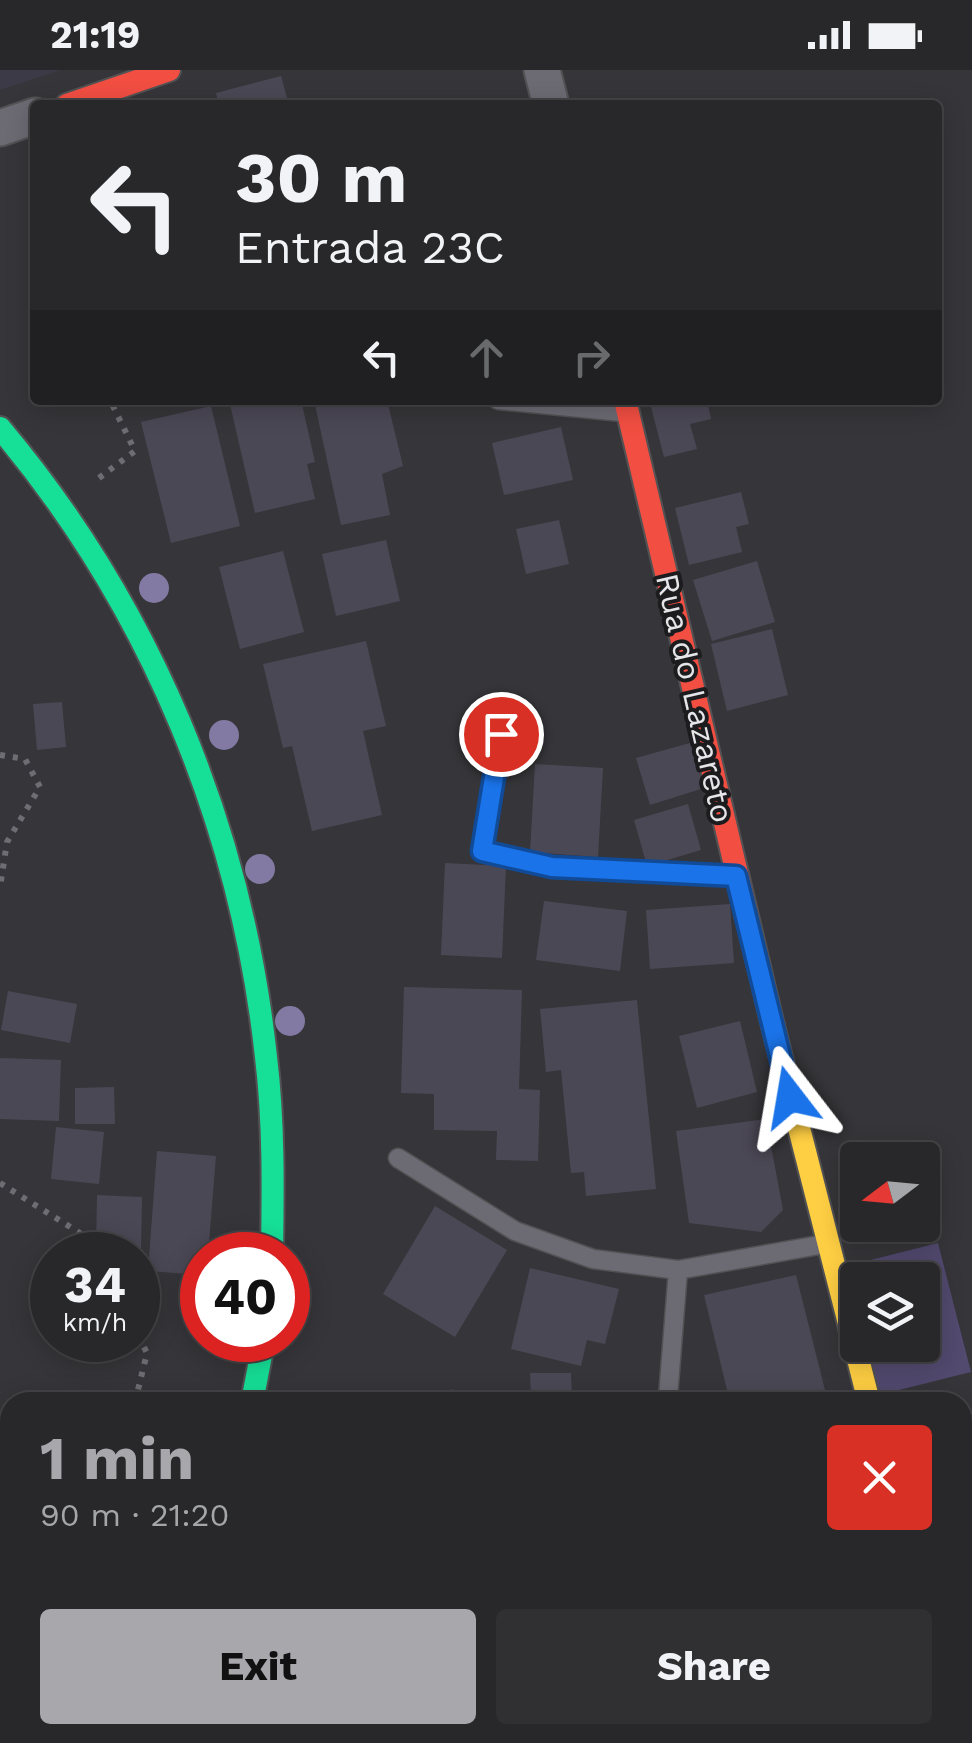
<!DOCTYPE html>
<meta charset="utf-8">
<style>
body{margin:0;font-family:"Work Sans",sans-serif;background:#303033;color:#f1f3f6;height:100vh;display:flex;flex-direction:column;font-size:38px;white-space:nowrap}
*{box-sizing:border-box;margin:0}
p{font-size:32px;color:#a5a6a9}
.icon{flex:none;width:55px;height:55px;fill:none;stroke:currentColor;stroke-width:2;stroke-linecap:round;stroke-linejoin:round}
.map{position:relative;flex:1;overflow:hidden}
.side{position:absolute;left:0px;top:1322px;width:972px;height:352px;display:flex;flex-direction:column;background:#28282b;border-radius:30px 30px 0 0;box-shadow:0 5px 25px #0003,0 0 0 2px #444447}
.side>*{flex:none}
.guide{position:absolute;left:30px;top:30px;width:912px;height:305px;border-radius:10px;box-shadow:0 5px 25px #0003,0 0 0 2px #444447;background:#28282b;color:#f1f3f6;overflow:hidden}
.needle{width:65px;rotate:254deg}
.tools{position:absolute;left:840px;top:1072px;display:grid;gap:20px}
.tools a{display:grid;place-items:center;width:100px;height:100px;border-radius:10px;background:#28282b;box-shadow:0 5px 25px #0003,0 0 0 2px #444447;font-size:50px}
.speed{position:absolute;left:30px;top:1162px;display:flex;gap:20px;font-size:50px;font-weight:700;text-align:center}
.speed>*{display:grid;place-content:center;width:130px;height:130px;border-radius:50%;background:#28282b;box-shadow:0 5px 25px #0003,0 0 0 2px #444447;line-height:1}
.speed small{font-size:25px;font-weight:400}
.speed .limit{border:15px solid #d22;background:#fff;color:#111}
.pin{position:absolute;display:grid;place-items:center;width:85px;height:85px;color:#fff;margin:-42px;border:5px solid #fff;border-radius:50%;box-shadow:0 2px 10px #0007}
.me{position:absolute;width:110px;margin:-55px;rotate:346deg;stroke-linejoin:round;filter:drop-shadow(0 0 8px #0008)}
.turn{display:flex;align-items:center;gap:35px;height:210px;padding:0 40px;font-size:45px}
.turn .icon{width:130px;height:130px;stroke-width:2.5}
.turn b{display:block;font-size:70px;line-height:85px}
.lanes{display:flex;align-items:center;height:95px;padding:0 40px;background:#0003;justify-content:center;gap:50px;direction:ltr}
.lanes .off{opacity:.35}
.round{display:grid;place-items:center;flex:none;width:105px;height:105px;border-radius:10px;background:#303033}
.overview{display:flex;align-items:center;justify-content:space-between;height:170px;padding:0 40px}
h1{font-size:60px;font-weight:700;line-height:75px;color:#a8a7ac}
.action{display:flex;gap:20px;margin-top:auto;padding:20px 40px}
.action a{flex:1;height:115px;border-radius:10px;background:#a8a7ac;color:#111;font-size:40px;font-weight:700;line-height:115px;text-align:center}
.action a+a{background:#303033;color:#f1f3f6}
.status{display:flex;justify-content:space-between;align-items:center;height:70px;padding:0 50px;background:#28282b;direction:ltr}
.status svg{height:28px;fill:currentColor}
.map>svg:first-child{display:block}
</style>
<div class="status"><b>21:19</b><svg viewBox="0 0 49 12"><path d="M0 12V9h3v3zM5 12V6h3v6zM10 12V3h3v9zM15 12V0h3v12zM26 1h20v11H26zM47 4h2v5h-2z"/></svg></div>
<div class="map">
<svg width="972" height="1673" viewBox="0 0 972 1673">
<rect width="100%" height="100%" fill="#363539"/>
<!-- built -->
<path fill="#3c3a46" d="M 0,0 L 61,0 L 0,20 Z"/>
<!-- green -->
<path fill="#524a6f" d="M 938,1173 L 971,1302 L 875,1326 L 863,1275 L 922,1275 L 922,1210 L 858,1210 L 843,1197 Z"/>
<!-- building -->
<path fill="#4b4855" d="M 281,6 L 289,35 L 219,35 L 216,23 Z
M 229,330 L 301,330 L 315,392 L 307,394 L 315,429 L 255,443 Z
M 314,330 L 387,330 L 403,396 L 382,404 L 390,445 L 341,455 Z
M 678,330 L 707,330 L 711,349 L 690,354 L 697,379 L 664,387 L 651,337 Z
M 211,336 L 240,456 L 171,473 L 141,352 Z
M 561,357 L 573,410 L 504,425 L 492,373 Z
M 741,422 L 749,454 L 736,457 L 742,482 L 689,495 L 675,438 Z
M 559,450 L 569,494 L 526,504 L 516,459 Z
M 386,470 L 400,531 L 336,546 L 322,484 Z
M 283,481 L 304,562 L 240,579 L 219,497 Z
M 757,491 L 775,552 L 712,571 L 693,510 Z
M 772,559 L 788,625 L 727,641 L 711,574 Z
M 366,571 L 386,656 L 363,661 L 382,745 L 312,761 L 292,676 L 283,678 L 263,594 Z
M 62,632 L 66,677 L 37,680 L 33,634 Z
M 690,673 L 704,718 L 650,735 L 636,688 Z
M 535,694 L 603,698 L 598,787 L 530,782 Z
M 688,734 L 701,780 L 647,796 L 634,750 Z
M 445,793 L 506,796 L 502,888 L 441,885 Z
M 544,831 L 627,841 L 620,901 L 536,890 Z
M 730,834 L 734,893 L 650,899 L 646,840 Z
M 404,917 L 522,920 L 519,1019 L 540,1020 L 538,1091 L 496,1090 L 497,1061 L 434,1060 L 434,1024 L 401,1023 Z
M 8,921 L 77,934 L 70,973 L 1,960 Z
M 637,930 L 656,1119 L 586,1126 L 584,1102 L 571,1103 L 561,1000 L 546,1002 L 540,939 Z
M 740,951 L 757,1022 L 697,1038 L 679,966 Z
M 0,988 L 61,990 L 59,1051 L 0,1049 Z
M 114,1017 L 115,1054 L 75,1054 L 75,1018 Z
M 766,1049 L 783,1140 L 761,1162 L 689,1153 L 676,1061 Z
M 56,1057 L 104,1062 L 99,1114 L 51,1109 Z
M 157,1081 L 216,1086 L 208,1185 L 202,1185 L 202,1205 L 148,1201 Z
M 97,1125 L 142,1127 L 141,1180 L 96,1179 Z
M 435,1136 L 507,1180 L 455,1267 L 383,1224 Z
M 530,1198 L 619,1219 L 605,1274 L 587,1270 L 581,1296 L 511,1279 Z
M 796,1205 L 828,1332 L 730,1332 L 704,1225 Z
M 530,1303 L 571,1303 L 572,1329 L 531,1328 Z
M 452,1319 L 482,1332 L 446,1332 Z
M 0,1561 L 10,1567 L 10,1604 L 3,1616 L 0,1614 Z
M 465,1665 L 525,1665 L 535,1673 L 458,1673 Z
M 652,1665 L 740,1665 L 729,1673 L 657,1673 Z
M 750,1665 L 777,1665 L 784,1673 L 741,1673 Z
M 835,1665 L 900,1665 L 898,1673 L 833,1673 Z"/>
<g fill="none" stroke-linecap="round" stroke-linejoin="round">
<defs>
<path id="lane" d="M 498,330 L 622,342
M 501,664 L 482,781 L 552,797 L 731,805
M 398,1088 L 515,1161 L 593,1189 L 678,1200 L 825,1174
M 668,1327 L 678,1200"/>
<path id="street" d="M 542,0 L 551,35
M 0,58 L 35,46
M 0,1427 L 10,1429
M 962,1658 L 972,1673
M 545,1665 L 555,1673"/>
<path id="fast" d="M 0,358 C 150,536 241,756 266,987 C 274,1053 273,1119 272,1185
M 252,1332 L 264,1270
M 153,1673 L 156,1665"/>
<path id="slow" d="M 773,956 L 869,1332"/>
<path id="jam" d="M 67,35 L 169,0
M 625,330 L 773,956"/>
</defs>
<!-- lane casing -->
<use href="#lane" stroke="#525254" stroke-width="21"/>
<!-- street casing -->
<use href="#street" stroke="#525254" stroke-width="39"/>
<!-- fast casing -->
<use href="#fast" stroke="#525254" stroke-width="26"/>
<!-- slow casing -->
<use href="#slow" stroke="#525254" stroke-width="26"/>
<!-- jam casing -->
<use href="#jam" stroke="#525254" stroke-width="26"/>
<!-- path -->
<path stroke="#6f6d74" stroke-width="6" stroke-dasharray="5 8" stroke-linecap="butt" d="M 99,408 L 135,381 L 110,330
M 0,685 L 25,689 L 40,717 L 7,772 L 0,817
M 0,1113 L 83,1165 L 93,1185
M 135,1332 L 147,1283 L 138,1266
M 962,1477 L 972,1494"/>
<!-- lane -->
<use href="#lane" stroke="#6c6a73" stroke-width="18"/>
<!-- street -->
<use href="#street" stroke="#6c6a73" stroke-width="35"/>
<!-- fast -->
<use href="#fast" stroke="#16e098" stroke-width="22"/>
<!-- slow -->
<use href="#slow" stroke="#ffcf43" stroke-width="22"/>
<!-- jam -->
<use href="#jam" stroke="#f24e42" stroke-width="22"/>
</g>
<!-- trees -->
<g fill="#837aa4">
<circle cx="154" cy="518" r="15"/>
<circle cx="224" cy="665" r="15"/>
<circle cx="260" cy="799" r="15"/>
<circle cx="290" cy="951" r="15"/>
</g>
<g fill="none" stroke-linecap="round" stroke-linejoin="round">
<defs>
<path id="route" d="M 501,664 L 482,781 L 552,797 L 736,806 L 790,1027"/>
</defs>
<!-- route casing -->
<use href="#route" stroke="#114b97" stroke-width="25"/>
<!-- route -->
<use href="#route" stroke="#1a73e8" stroke-width="18"/>
</g>
<g text-anchor="middle" dominant-baseline="central" stroke-width="8" stroke-linejoin="round" paint-order="stroke">
<!-- street labels -->
<g font-size="32" fill="#e6e5ea" stroke="#1c1c1f">
<text transform="translate(695 628) rotate(77)">Rua do Lazareto</text>
</g>
</g>
</svg>
<div class="tools">
<a><svg class="needle" viewBox="-14 -14 28 28"><path d="M0-13l5 13h-10z" fill="#e53935"/><path d="M0 13l5-13h-10z" fill="#a5a6a9"/></svg></a>
<a><svg class="icon" aria-label="layers" viewBox="0 0 24 24"><path d="M12 4l9 5-9 5-9-5zM3 14l9 5 9-5"/></svg></a>
</div>
<div class="speed"><div>34<small>km/h</small></div><div class="limit">40</div></div>
<div class="pin" style="left:501px;top:664px;background:#d93025"><svg class="icon" aria-label="arrive" viewBox="0 0 24 24"><path d="M6 21V4h12l-3 4 3 4H6"/></svg></div>
<svg class="me" style="left:790px;top:1027px" viewBox="-20 -20 40 40"><path d="M0-17L14 15 0 8-14 15z" fill="#1a73e8" stroke="#fff" stroke-width="4"/></svg>
<div class="guide">
<div class="turn"><svg class="icon" aria-label="left" viewBox="0 0 24 24"><path d="M17 20v-9H6M10 6l-5 5 5 5"/></svg><div><b>30 m</b>Entrada 23C</div></div>
<div class="lanes"><svg class="icon" aria-label="left" viewBox="0 0 24 24"><path d="M17 20v-9H6M10 6l-5 5 5 5"/></svg><svg class="icon off" aria-label="ahead" viewBox="0 0 24 24"><path d="M12 20V5M6 11l6-6 6 6"/></svg><svg class="icon off" aria-label="right" viewBox="0 0 24 24"><path d="M7 20v-9h11M14 6l5 5-5 5"/></svg></div>
</div>
<section class="side">
<div class="overview"><div><h1>1 min</h1><p>90 m · 21:20</p></div><a class="round" style="background:#d93025;color:#fff"><svg class="icon" aria-label="close" viewBox="0 0 24 24"><path d="M6 6l12 12M18 6L6 18"/></svg></a></div>
<div class="action"><a>Exit</a><a>Share</a></div>
</section>
</div>
